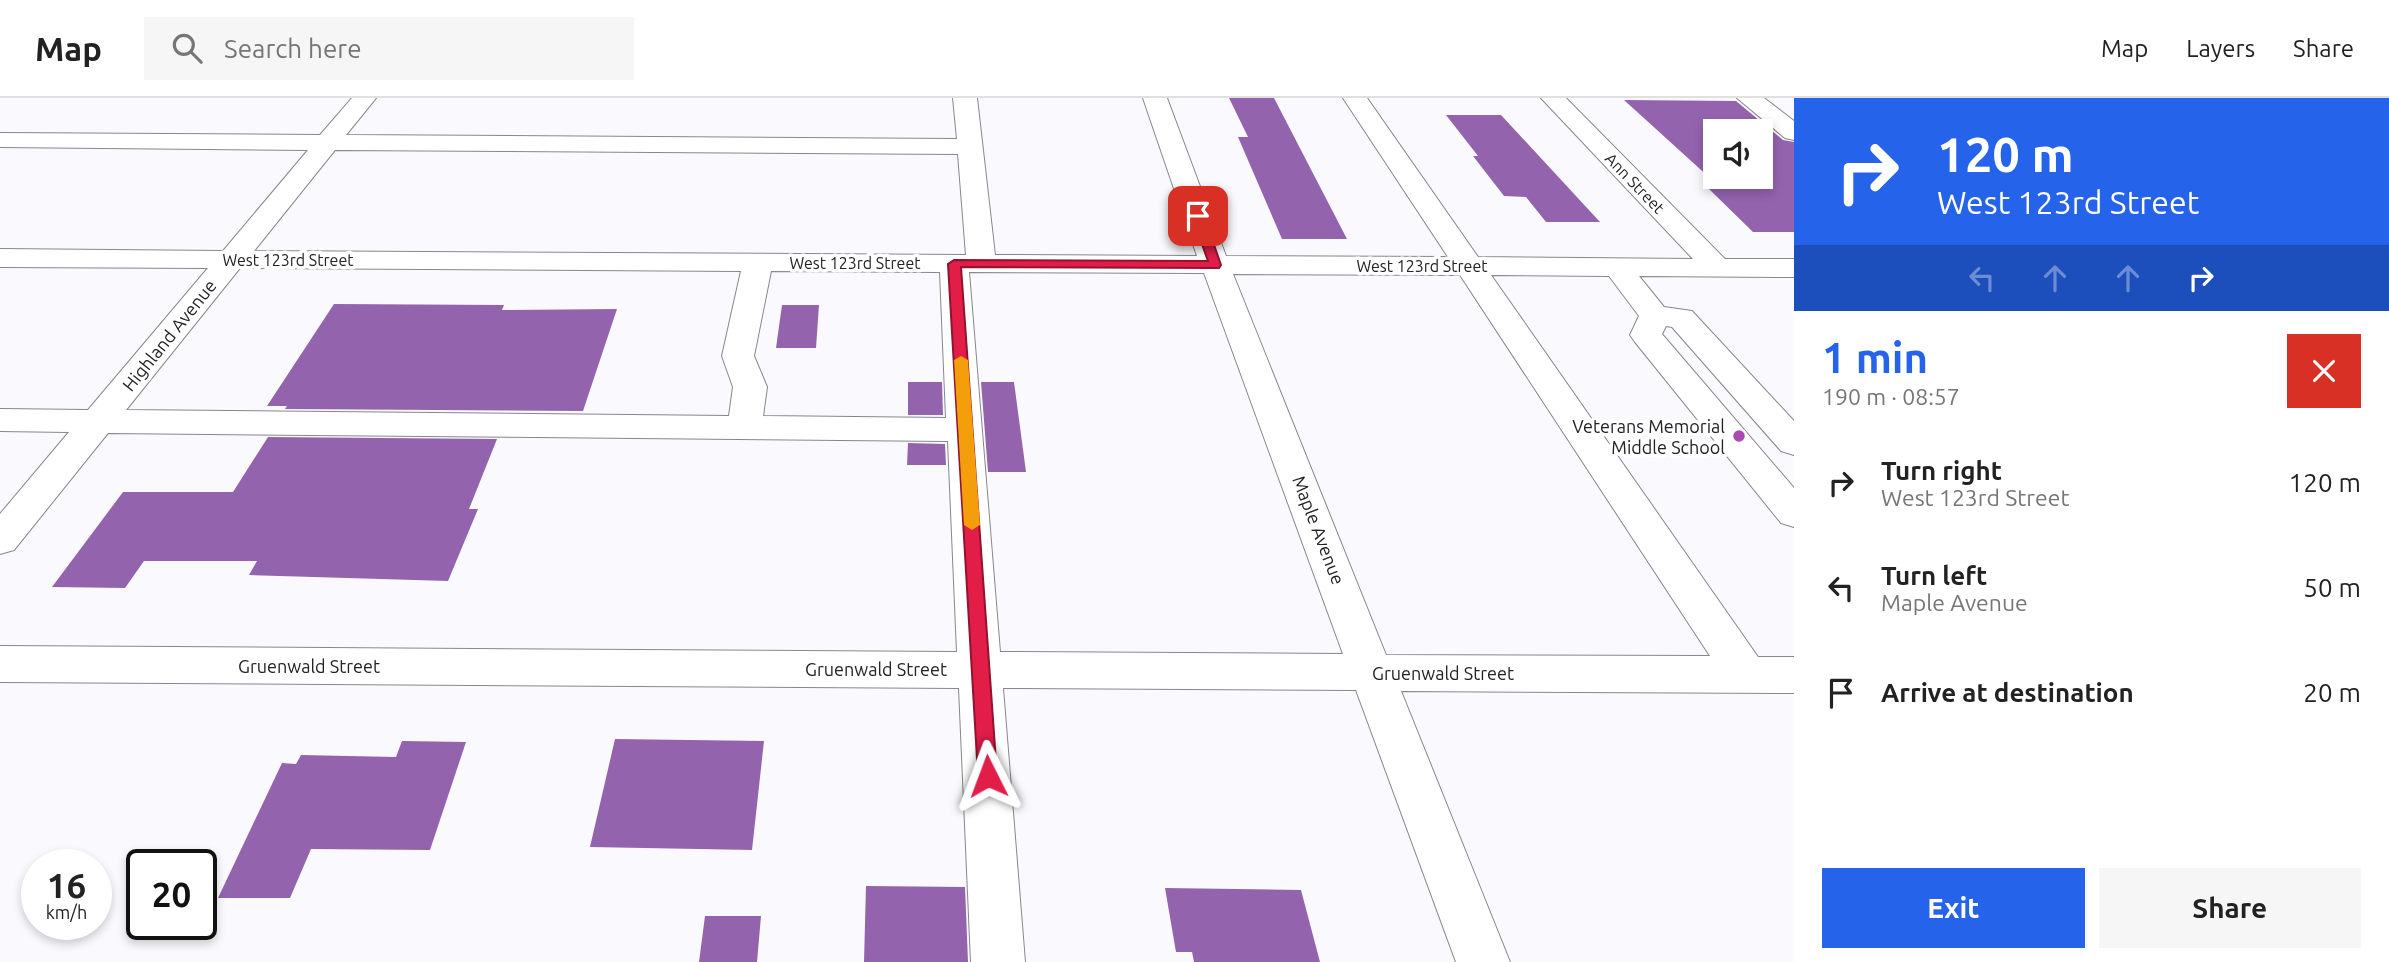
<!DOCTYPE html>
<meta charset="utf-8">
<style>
body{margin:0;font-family:Ubuntu,sans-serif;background:#f6f6f6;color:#222;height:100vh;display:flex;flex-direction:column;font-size:26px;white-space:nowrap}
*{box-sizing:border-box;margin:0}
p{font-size:23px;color:#767676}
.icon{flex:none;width:38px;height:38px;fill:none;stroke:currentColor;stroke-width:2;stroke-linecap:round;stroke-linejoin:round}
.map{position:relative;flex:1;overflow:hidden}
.drawer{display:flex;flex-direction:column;background:#fff;width:595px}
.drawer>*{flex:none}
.top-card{background:#2563eb;color:#fff;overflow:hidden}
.fabs{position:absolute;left:1703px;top:21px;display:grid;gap:14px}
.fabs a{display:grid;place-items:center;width:70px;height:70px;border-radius:0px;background:#fff;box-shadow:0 4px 10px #0003;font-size:35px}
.speed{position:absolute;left:21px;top:751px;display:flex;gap:14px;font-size:35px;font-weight:700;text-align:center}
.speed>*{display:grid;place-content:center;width:91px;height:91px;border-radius:50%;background:#fff;box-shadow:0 4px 10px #0003;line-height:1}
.speed small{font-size:18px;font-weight:400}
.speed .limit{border:4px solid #111;border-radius:10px;background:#fff;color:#111}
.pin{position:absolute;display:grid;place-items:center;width:60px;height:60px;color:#fff;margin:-30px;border-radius:14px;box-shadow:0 4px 10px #0006}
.me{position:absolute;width:77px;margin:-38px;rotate:357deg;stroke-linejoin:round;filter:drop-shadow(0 0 5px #0008)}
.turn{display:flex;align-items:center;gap:24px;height:147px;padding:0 28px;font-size:32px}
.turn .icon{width:91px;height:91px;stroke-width:2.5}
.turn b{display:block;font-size:49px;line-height:60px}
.lanes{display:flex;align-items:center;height:66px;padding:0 28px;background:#0003;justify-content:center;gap:35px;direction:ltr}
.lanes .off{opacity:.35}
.round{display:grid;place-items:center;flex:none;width:74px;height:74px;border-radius:0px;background:#f6f6f6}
.headline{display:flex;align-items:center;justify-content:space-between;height:119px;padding:0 28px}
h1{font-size:42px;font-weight:600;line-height:52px;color:#2563eb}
.cta{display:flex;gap:14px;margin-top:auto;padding:14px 28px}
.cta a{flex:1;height:80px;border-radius:0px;background:#2563eb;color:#fff;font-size:28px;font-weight:600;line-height:80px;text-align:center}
.cta a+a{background:#f6f6f6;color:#222}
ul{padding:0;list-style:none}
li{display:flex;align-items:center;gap:21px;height:105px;padding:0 28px}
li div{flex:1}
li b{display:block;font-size:26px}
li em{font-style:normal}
header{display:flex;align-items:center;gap:42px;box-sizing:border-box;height:98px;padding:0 35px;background:#fff;border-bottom:2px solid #e0e0e0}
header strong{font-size:33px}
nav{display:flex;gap:38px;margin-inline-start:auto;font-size:24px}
.search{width:490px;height:63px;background:#f6f6f6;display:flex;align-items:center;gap:18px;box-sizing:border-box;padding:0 24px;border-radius:0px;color:#767676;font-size:26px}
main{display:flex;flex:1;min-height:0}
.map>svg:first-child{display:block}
</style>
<header>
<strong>Map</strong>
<div class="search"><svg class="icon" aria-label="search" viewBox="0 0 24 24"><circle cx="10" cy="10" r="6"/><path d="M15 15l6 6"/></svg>Search here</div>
<nav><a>Map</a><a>Layers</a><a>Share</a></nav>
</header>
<main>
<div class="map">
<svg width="1794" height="864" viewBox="0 0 1794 864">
<rect width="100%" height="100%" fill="#fafafe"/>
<!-- building -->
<path fill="#9463ae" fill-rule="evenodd" d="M 1229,0 L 1274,0 L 1347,141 L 1282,141 L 1238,39 L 1248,39 Z
M 1624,2 L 1736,3 L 1783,42 L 1794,44 L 1794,134 L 1753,134 L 1709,91 L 1722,91 ZM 1715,33 L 1760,33 L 1760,79 L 1715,79 Z
M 1446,17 L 1501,17 L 1600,124 L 1546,124 L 1526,99 L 1504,98 L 1473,58 L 1478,58 Z
M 334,206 L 504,207 L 502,212 L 617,211 L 583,313 L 285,311 L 287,308 L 267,308 Z
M 782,207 L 819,207 L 816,250 L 776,250 Z
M 908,284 L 942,284 L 943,317 L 908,317 Z
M 981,284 L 1014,284 L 1026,374 L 988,374 Z
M 268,339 L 497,341 L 469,411 L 478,411 L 448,483 L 249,477 L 257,463 L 144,463 L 125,490 L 52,489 L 123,394 L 233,394 Z
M 908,345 L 945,346 L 946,367 L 907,367 Z
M 615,641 L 764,643 L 752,752 L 590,749 Z
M 402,643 L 466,644 L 430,752 L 311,751 L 290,800 L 218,800 L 282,665 L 296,666 L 301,657 L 396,659 Z
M 866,788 L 965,789 L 968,864 L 864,864 Z
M 1165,790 L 1301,792 L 1320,864 L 1194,864 L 1192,854 L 1176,854 Z
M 705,818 L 761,818 L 757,864 L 699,864 Z"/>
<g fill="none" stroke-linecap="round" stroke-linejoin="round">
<defs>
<path id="minor" d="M 352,0 L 376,0 L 346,37 L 957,41 L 953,0 L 977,0 L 995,157 L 1197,158 L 1143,0 L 1167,0 L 1226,158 L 1448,159 L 1343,0 L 1367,0 L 1478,159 L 1693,161 L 1541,0 L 1566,0 L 1725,161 L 1794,161 L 1794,179 L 1639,178 L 1664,209 L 1692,213 L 1794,323 L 1794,357 L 1781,353 L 1672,229 L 1666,228 L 1662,236 L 1794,390 L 1794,429 L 1781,425 L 1635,244 L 1630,237 L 1639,218 L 1609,178 L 1491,177 L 1758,559 L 1794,559 L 1794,595 L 1401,593 L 1510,864 L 1456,864 L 1356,592 L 1003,590 L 1025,864 L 971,864 L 959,590 L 0,584 L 0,548 L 957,554 L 948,343 L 108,335 L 14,452 L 0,456 L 0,416 L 69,334 L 0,333 L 0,311 L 88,312 L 208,170 L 0,169 L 0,151 L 223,153 L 308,52 L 0,49 L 0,35 L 320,37 ZM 335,52 L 958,56 L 966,157 L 254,153 ZM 240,170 L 741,173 L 722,258 L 733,289 L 729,318 L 126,312 ZM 771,173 L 940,174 L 946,320 L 763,318 L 767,289 L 754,258 ZM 969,174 L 1204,175 L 1343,556 L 1000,554 ZM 1233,176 L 1460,177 L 1710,558 L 1386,557 Z
M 1737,0 L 1764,0 L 1794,23 L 1794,42 L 1785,40 Z"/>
</defs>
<!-- minor casing -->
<use href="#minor" stroke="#86868d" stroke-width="2"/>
<!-- minor -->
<use href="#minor" fill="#fff" fill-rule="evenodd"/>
</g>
<!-- route -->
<path fill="#e11d48" stroke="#92132f" stroke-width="2" d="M 1194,116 L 1204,118 L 1221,167 L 1219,170 L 961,169 L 997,678 L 995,684 L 988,687 L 981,684 L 978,678 L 948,166 L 954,162 L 1208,163 L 1192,118 Z"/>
<!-- slow -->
<path fill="#f59e0b" d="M 961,258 L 968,262 L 980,427 L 972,432 L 964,427 L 954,262 Z"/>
<!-- markers -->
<circle fill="#ab4ab2" stroke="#fff" stroke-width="2.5" cx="1739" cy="338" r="7"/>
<g text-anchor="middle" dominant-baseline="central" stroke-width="7" stroke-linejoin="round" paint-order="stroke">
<!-- far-street labels -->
<g font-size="16" fill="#232326" stroke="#fff">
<text transform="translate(1635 85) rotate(46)">Ann Street</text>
<text x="288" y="162">West 123rd Street</text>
<text x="855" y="165">West 123rd Street</text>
<text x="1422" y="168">West 123rd Street</text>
</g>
<!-- street labels -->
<g font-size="18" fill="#232326" stroke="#fff">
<text transform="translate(169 237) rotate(-51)">Highland Avenue</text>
<text transform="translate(1319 432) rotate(69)">Maple Avenue</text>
<text x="309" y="568">Gruenwald Street</text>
<text x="876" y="571">Gruenwald Street</text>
<text x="1443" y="575">Gruenwald Street</text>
</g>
<!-- poi labels -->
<g font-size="18" fill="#232326" stroke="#fff" text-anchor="end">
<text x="1725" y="328">Veterans Memorial<tspan x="1725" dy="21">Middle School</tspan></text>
</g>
</g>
</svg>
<div class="fabs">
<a><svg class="icon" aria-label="sound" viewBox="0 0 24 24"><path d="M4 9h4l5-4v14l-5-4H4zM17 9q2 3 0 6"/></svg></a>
</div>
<div class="speed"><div>16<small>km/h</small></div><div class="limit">20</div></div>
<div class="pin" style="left:1198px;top:118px;background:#d93025"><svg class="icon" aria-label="arrive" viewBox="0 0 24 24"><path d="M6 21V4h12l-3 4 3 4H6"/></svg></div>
<svg class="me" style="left:988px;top:678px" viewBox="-20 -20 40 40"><path d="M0-17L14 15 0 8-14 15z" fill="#e11d48" stroke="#fff" stroke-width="4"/></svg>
</div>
<section class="drawer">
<div class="top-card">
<div class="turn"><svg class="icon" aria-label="right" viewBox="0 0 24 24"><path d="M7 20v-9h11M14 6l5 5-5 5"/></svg><div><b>120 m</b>West 123rd Street</div></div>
<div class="lanes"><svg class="icon off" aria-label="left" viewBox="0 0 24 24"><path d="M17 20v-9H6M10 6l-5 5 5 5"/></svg><svg class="icon off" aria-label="ahead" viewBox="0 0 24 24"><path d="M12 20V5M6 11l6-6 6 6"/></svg><svg class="icon off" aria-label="ahead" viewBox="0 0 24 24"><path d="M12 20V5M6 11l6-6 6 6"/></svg><svg class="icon" aria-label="right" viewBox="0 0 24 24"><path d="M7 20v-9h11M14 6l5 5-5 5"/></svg></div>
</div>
<div class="headline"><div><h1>1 min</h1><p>190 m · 08:57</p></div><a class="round" style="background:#d93025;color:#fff"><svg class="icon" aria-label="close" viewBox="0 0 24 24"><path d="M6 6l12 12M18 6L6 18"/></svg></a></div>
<ul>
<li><svg class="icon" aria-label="right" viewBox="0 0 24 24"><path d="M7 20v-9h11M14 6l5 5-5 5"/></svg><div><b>Turn right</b><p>West 123rd Street</p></div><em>120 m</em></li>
<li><svg class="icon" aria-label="left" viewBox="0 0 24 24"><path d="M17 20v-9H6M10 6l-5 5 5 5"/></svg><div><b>Turn left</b><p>Maple Avenue</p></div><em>50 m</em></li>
<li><svg class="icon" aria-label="arrive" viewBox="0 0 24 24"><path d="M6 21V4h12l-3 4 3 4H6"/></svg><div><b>Arrive at destination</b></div><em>20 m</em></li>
</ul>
<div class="cta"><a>Exit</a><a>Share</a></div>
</section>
</main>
